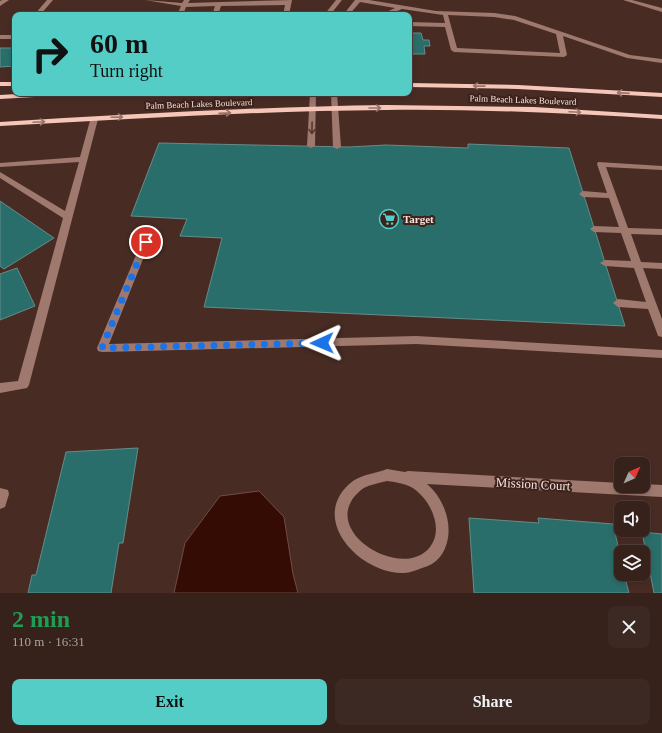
<!DOCTYPE html>
<meta charset="utf-8">
<style>
body{margin:0;font-family:"Times New Roman",serif;background:#3d2924;color:#f1f3f6;height:100vh;display:flex;flex-direction:column;font-size:15px;white-space:nowrap}
*{box-sizing:border-box;margin:0}
p{font-size:13px;color:#aaa3a3}
.icon{flex:none;width:22px;height:22px;fill:none;stroke:currentColor;stroke-width:2;stroke-linecap:round;stroke-linejoin:round}
.map{position:relative;height:593px;overflow:hidden}
.sheet{display:flex;flex-direction:column;background:#36211b;flex:1}
.sheet>*{flex:none}
.guide{position:absolute;left:12px;top:12px;width:400px;height:84px;border-radius:8px;box-shadow:0 2px 6px #0003,0 0 0 1px #503e3a;background:#54cdc7;color:#111;overflow:hidden}
.needle{width:26px;rotate:45deg}
.controls{position:absolute;left:614px;top:457px;display:grid;gap:8px}
.controls a{display:grid;place-items:center;width:36px;height:36px;border-radius:8px;background:#36211b;box-shadow:0 2px 6px #0003,0 0 0 1px #503e3a;font-size:20px}
.pin{position:absolute;display:grid;place-items:center;width:34px;height:34px;color:#fff;margin:-17px;border:2px solid #fff;border-radius:50%;box-shadow:0 1px 4px #0007}
.me{position:absolute;width:44px;margin:-22px;rotate:269deg;stroke-linejoin:round;filter:drop-shadow(0 0 3px #0008)}
.turn{display:flex;align-items:center;gap:14px;height:84px;padding:0 12px;font-size:18px}
.turn .icon{width:52px;height:52px;stroke-width:2.5}
.turn b{display:block;font-size:28px;line-height:34px}
.round{display:grid;place-items:center;flex:none;width:42px;height:42px;border-radius:8px;background:#3d2924}
.head{display:flex;align-items:center;justify-content:space-between;height:68px;padding:0 12px}
h1{font-size:24px;font-weight:700;line-height:30px;color:#1e9e55}
.cta{display:flex;gap:8px;margin-top:auto;padding:8px 12px}
.cta a{flex:1;height:46px;border-radius:8px;background:#54cdc7;color:#111;font-size:16px;font-weight:700;line-height:46px;text-align:center}
.cta a+a{background:#3d2924;color:#f1f3f6}
.map>svg:first-child{display:block}
</style>
<div class="map">
<svg width="662" height="593" viewBox="0 0 662 593">
<rect width="100%" height="100%" fill="#482c24"/>
<!-- water -->
<path fill="#350c03" stroke="#6f4c45" d="M 259,491 L 284,517 L 293,574 L 298,593 L 174,593 L 185,543 L 220,496 Z"/>
<!-- building -->
<path fill="#2a6e6b" stroke="#648c89" d="M 409,33 L 421,33 L 423,40 L 429,40 L 430,46 L 424,46 L 425,54 L 409,54 Z
M 0,48 L 15,48 L 15,66 L 0,67 Z
M 159,143 L 349,147 L 386,145 L 468,148 L 468,144 L 569,148 L 625,326 L 204,307 L 222,238 L 180,236 L 187,219 L 131,216 Z
M 0,201 L 54,238 L 4,269 L 0,266 Z
M 17,268 L 35,306 L 0,320 L 0,274 Z
M 138,448 L 123,543 L 119,543 L 111,593 L 28,593 L 32,575 L 36,575 L 66,452 Z
M 469,518 L 539,523 L 538,518 L 613,524 L 621,559 L 621,574 L 624,574 L 629,593 L 474,593 Z
M 642,532 L 662,534 L 662,593 L 654,593 Z"/>
<g fill="none" stroke-linecap="round" stroke-linejoin="round">
<!-- minor -->
<path fill="#9f796e" fill-rule="evenodd" d="M 2,0 L 9,0 L 0,6 L 0,1 Z
M 47,0 L 53,0 L 40,15 L 34,15 Z
M 145,0 L 182,3 L 184,0 L 190,0 L 188,3 L 292,0 L 289,15 L 283,15 L 285,5 L 221,6 L 218,15 L 212,15 L 215,6 L 186,7 L 183,15 L 177,15 L 181,6 Z
M 336,0 L 342,0 L 330,15 L 324,15 Z
M 355,0 L 369,0 L 436,11 L 494,13 L 515,16 L 630,55 L 662,59 L 662,63 L 627,58 L 563,36 L 567,55 L 564,57 L 454,52 L 451,50 L 445,27 L 409,26 L 409,22 L 445,23 L 443,15 L 402,9 L 388,15 L 380,15 L 395,8 L 360,2 L 349,15 L 343,15 ZM 448,15 L 494,17 L 514,20 L 556,34 L 560,53 L 457,48 Z
M 623,0 L 632,0 L 662,8 L 662,12 Z
M 0,35 L 15,35 L 15,39 L 0,39 Z
M 310,93 L 316,93 L 315,146 L 311,148 L 307,146 Z
M 331,93 L 337,93 L 341,147 L 337,149 L 333,147 Z
M 91,117 L 97,117 L 98,119 L 29,385 L 27,388 L 0,393 L 0,383 L 18,381 L 63,218 L 0,178 L 0,172 L 65,211 L 79,162 L 0,167 L 0,163 L 80,157 Z
M 598,162 L 662,166 L 662,170 L 606,167 L 628,228 L 662,229 L 662,235 L 631,234 L 641,262 L 662,263 L 662,269 L 643,268 L 662,319 L 662,337 L 658,336 L 657,333 L 648,309 L 618,307 L 613,303 L 618,299 L 646,302 L 634,268 L 605,266 L 600,263 L 605,260 L 631,261 L 621,233 L 594,232 L 590,229 L 594,226 L 619,227 L 609,198 L 583,197 L 579,194 L 583,191 L 607,193 L 597,164 Z
M 151,226 L 155,229 L 109,344 L 416,336 L 662,350 L 662,358 L 416,344 L 102,352 L 98,351 L 97,348 L 147,229 Z
M 387,469 L 405,472 L 408,471 L 621,483 L 621,486 L 643,486 L 643,484 L 662,485 L 662,497 L 427,484 C 442,497 451,518 448,538 C 445,554 437,564 422,568 C 416,570 410,573 404,573 C 359,574 306,517 353,481 C 361,475 377,473 387,469 ZM 387,481 C 395,482 403,483 411,487 C 429,497 445,528 430,547 C 402,583 314,529 361,490 C 367,485 379,483 387,481 Z
M 0,488 L 8,490 L 9,494 L 5,507 L 0,509 Z"/>
<!-- major -->
<path fill="#f6c6b9" fill-rule="evenodd" d="M 0,82 L 15,82 L 15,86 L 0,86 Z
M 409,83 L 518,85 L 662,93 L 662,97 L 518,89 L 409,87 Z
M 33,93 L 73,93 L 70,95 L 0,99 L 0,95 Z
M 387,105 L 534,107 L 662,115 L 662,119 C 570,113 478,109 386,110 C 257,111 129,119 0,126 L 0,122 C 129,114 258,107 387,105 Z"/>
</g>
<!-- one-way arrows -->
<defs><path id="oneway-shaft" d="M-6 0H5M1.5-3L5.5 0L1.5 3" fill="none" stroke-width="1.6" stroke-linecap="round" stroke-linejoin="round"/></defs>
<g stroke="#9a746a">
<use href="#oneway-shaft" transform="translate(479 86) rotate(-179)"/>
<use href="#oneway-shaft" transform="translate(623 93) rotate(-176)"/>
<use href="#oneway-shaft" transform="translate(375 108)"/>
<use href="#oneway-shaft" transform="translate(575 112) rotate(3)"/>
<use href="#oneway-shaft" transform="translate(225 113) rotate(-2)"/>
<use href="#oneway-shaft" transform="translate(117 117) rotate(-2)"/>
<use href="#oneway-shaft" transform="translate(39 122) rotate(-3)"/>
</g>
<use stroke="#563830" href="#oneway-shaft" transform="translate(312 128) rotate(91)"/>
<g fill="none" stroke-linecap="round" stroke-linejoin="round">
<!-- route -->
<path stroke="#1a73e8" stroke-width="7" stroke-dasharray="0 12.6" d="M 146,242 L 102,348 L 322,343"/>
</g>
<!-- icons -->
<defs>
<symbol id="supermarket-ring" viewBox="-11 -11 22 22"><circle r="9.5" fill="#3d221b" stroke="#54cdc7" stroke-width="1.5"/><path d="M-6-5.5h2.5l.6 2H6L4.5 2H-2.5L-4.4-4H-6ZM-1.5 3.2a1.3 1.3 0 1 0 .1 0ZM3 3.2a1.3 1.3 0 1 0 .1 0Z" fill="#54cdc7"/></symbol>
</defs>
<g fill-rule="evenodd">
<use href="#supermarket-ring" x="378" y="208" width="22" height="22"/>
</g>
<g text-anchor="middle" dominant-baseline="central" stroke-width="4" stroke-linejoin="round" paint-order="stroke">
<!-- far-street labels -->
<g font-size="9" fill="#f6e3de" stroke="#3d221b">
<text transform="translate(523 100) rotate(2)">Palm Beach Lakes Boulevard</text>
<text transform="translate(199 104) rotate(-2)">Palm Beach Lakes Boulevard</text>
</g>
<!-- poi labels -->
<g font-size="11" font-weight="bold" fill="#f6e3de" stroke="#3d221b" text-anchor="start">
<text x="403" y="219">Target</text>
</g>
<!-- near-street labels -->
<g font-size="13" fill="#f6e3de" stroke="#3d221b">
<text transform="translate(533 484) rotate(3)">Mission Court</text>
</g>
</g>
</svg>
<div class="controls">
<a><svg class="needle" viewBox="-14 -14 28 28"><path d="M0-13l5 13h-10z" fill="#e53935"/><path d="M0 13l5-13h-10z" fill="#aaa3a3"/></svg></a>
<a><svg class="icon" aria-label="sound" viewBox="0 0 24 24"><path d="M4 9h4l5-4v14l-5-4H4zM17 9q2 3 0 6"/></svg></a>
<a><svg class="icon" aria-label="layers" viewBox="0 0 24 24"><path d="M12 4l9 5-9 5-9-5zM3 14l9 5 9-5"/></svg></a>
</div>
<div class="pin" style="left:146px;top:242px;background:#d93025"><svg class="icon" aria-label="arrive" viewBox="0 0 24 24"><path d="M6 21V4h12l-3 4 3 4H6"/></svg></div>
<svg class="me" style="left:322px;top:343px" viewBox="-20 -20 40 40"><path d="M0-17L14 15 0 8-14 15z" fill="#1a73e8" stroke="#fff" stroke-width="4"/></svg>
<div class="guide">
<div class="turn"><svg class="icon" aria-label="right" viewBox="0 0 24 24"><path d="M7 20v-9h11M14 6l5 5-5 5"/></svg><div><b>60 m</b>Turn right</div></div>
</div>
</div>
<section class="sheet">
<div class="head"><div><h1>2 min</h1><p>110 m · 16:31</p></div><a class="round"><svg class="icon" aria-label="close" viewBox="0 0 24 24"><path d="M6 6l12 12M18 6L6 18"/></svg></a></div>
<div class="cta"><a>Exit</a><a>Share</a></div>
</section>
